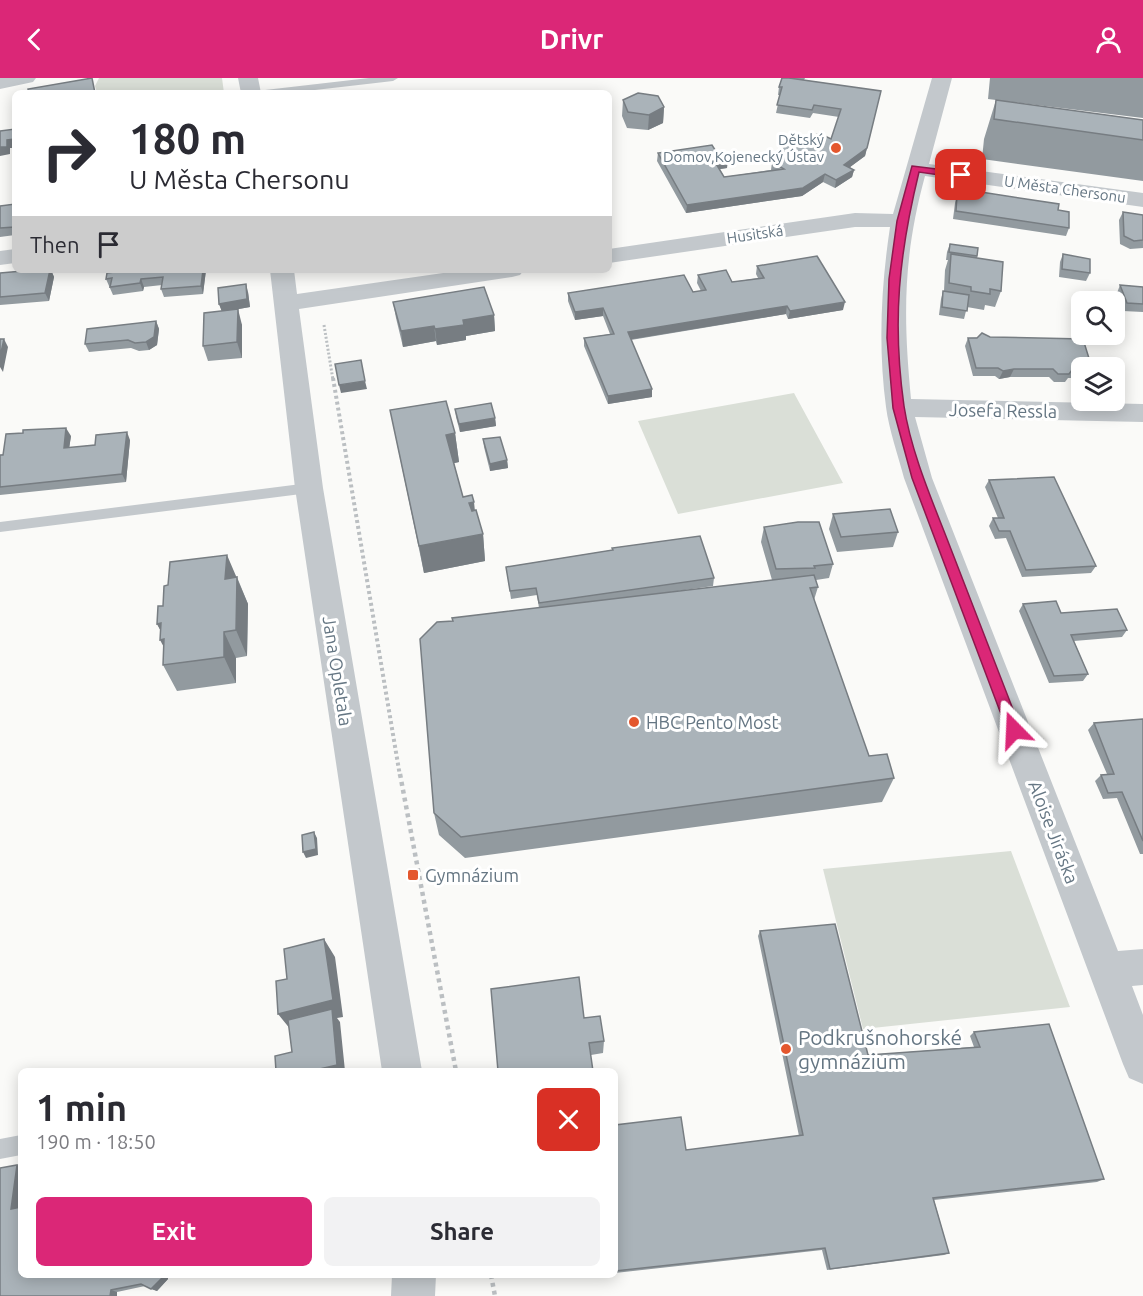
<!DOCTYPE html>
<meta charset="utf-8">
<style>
body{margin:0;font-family:Ubuntu,sans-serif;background:#f2f2f3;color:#2b2b33;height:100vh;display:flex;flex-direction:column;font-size:22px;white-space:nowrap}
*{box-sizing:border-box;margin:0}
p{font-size:20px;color:#7c7c81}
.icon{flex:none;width:33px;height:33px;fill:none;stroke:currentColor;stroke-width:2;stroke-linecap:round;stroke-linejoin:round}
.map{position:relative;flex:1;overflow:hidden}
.drawer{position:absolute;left:18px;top:990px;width:600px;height:210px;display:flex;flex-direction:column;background:#fff;border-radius:9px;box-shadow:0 3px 15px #0003}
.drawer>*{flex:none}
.hud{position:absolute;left:12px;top:12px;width:600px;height:183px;border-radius:9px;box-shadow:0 3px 15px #0003;background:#fff;color:#2b2b33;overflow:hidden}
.buttons{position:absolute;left:1071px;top:213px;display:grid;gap:12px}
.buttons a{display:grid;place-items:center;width:54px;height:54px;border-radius:9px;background:#fff;box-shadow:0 3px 15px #0003;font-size:30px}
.pin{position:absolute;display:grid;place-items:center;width:51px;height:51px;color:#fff;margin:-26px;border-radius:12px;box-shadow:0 3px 9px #0006}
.me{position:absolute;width:66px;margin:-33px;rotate:339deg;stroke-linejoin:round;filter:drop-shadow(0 0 4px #0008)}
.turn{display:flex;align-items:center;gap:21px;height:126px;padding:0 18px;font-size:27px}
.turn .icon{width:78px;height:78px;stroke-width:2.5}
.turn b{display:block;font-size:42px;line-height:51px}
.then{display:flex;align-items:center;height:57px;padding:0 18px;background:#0003;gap:12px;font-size:22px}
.round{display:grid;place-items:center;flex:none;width:63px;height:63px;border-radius:9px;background:#f2f2f3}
.headline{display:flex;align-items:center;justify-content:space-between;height:102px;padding:0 18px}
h1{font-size:36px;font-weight:600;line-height:45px}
.action{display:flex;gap:12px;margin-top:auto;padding:12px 18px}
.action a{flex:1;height:69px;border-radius:9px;background:#db2777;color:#fff;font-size:24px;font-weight:600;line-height:69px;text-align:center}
.action a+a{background:#f2f2f3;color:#2b2b33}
header{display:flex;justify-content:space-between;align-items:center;height:78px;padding:0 18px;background:#db2777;color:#fff;font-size:27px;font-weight:600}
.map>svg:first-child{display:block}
</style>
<header><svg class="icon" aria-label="back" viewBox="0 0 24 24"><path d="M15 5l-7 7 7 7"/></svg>Drivr<svg class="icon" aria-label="person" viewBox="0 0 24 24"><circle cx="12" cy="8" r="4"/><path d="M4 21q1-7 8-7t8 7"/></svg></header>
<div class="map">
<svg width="1143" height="1218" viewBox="0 0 1143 1218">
<rect width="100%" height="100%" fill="#fafaf8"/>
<!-- green -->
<path fill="#dadfd7" d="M 99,0 L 222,0 L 224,15 L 97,15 L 95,8 Z
M 794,315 L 843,405 L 678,436 L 638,343 Z
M 1011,773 L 1070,929 L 863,951 L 823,791 Z"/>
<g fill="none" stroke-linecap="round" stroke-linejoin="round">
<!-- path-far2 -->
<path stroke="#bbbfc2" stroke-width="3" stroke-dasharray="2 2" stroke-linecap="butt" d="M 324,247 L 333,302"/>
<!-- path-far1 -->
<path stroke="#bbbfc2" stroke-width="4" stroke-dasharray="3 3" stroke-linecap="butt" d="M 333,300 L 400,698"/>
<!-- path -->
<path stroke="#bbbfc2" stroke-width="4.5" stroke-dasharray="4 4" stroke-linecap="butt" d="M 400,696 L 456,993
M 491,1197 L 495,1218"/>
<!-- lane -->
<path fill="#c3c8cc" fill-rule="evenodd" d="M 369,0 L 398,0 L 393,3 L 289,15 L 260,15 L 265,12 Z
M 309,405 L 316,410 L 309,415 L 0,454 L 0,444 Z
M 21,1057 L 21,1077 L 0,1081 L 0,1061 Z"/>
<!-- street -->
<path fill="#c3c8cc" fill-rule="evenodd" d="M 0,0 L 36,0 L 33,4 L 0,11 Z
M 238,0 L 258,0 L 261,15 L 241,15 Z
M 932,0 L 952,0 L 929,86 L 1143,115 L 1143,129 L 925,98 C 903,179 903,238 911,321 L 1143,326 L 1143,344 L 915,339 L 932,400 L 1118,873 L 1143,871 L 1143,907 L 1132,908 L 1143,937 L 1143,1006 L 1129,1000 L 1123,986 L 904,400 C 898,377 889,352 886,329 C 878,269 881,209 890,149 L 855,149 L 609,185 L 609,171 L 855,135 L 893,136 Z
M 15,171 L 15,185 L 0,187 L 0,173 Z
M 270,192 L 294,192 L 297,216 L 464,192 L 524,192 L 520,197 L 512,199 L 299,231 L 323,410 L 422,993 L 382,993 L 295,410 Z
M 392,1197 L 436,1197 L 435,1218 L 391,1218 Z"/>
</g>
<!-- wall -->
<path fill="#929a9f" d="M 779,0 L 805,0 L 804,2 L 881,13 L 865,78 L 850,89 L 854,92 L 852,99 L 835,110 L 823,104 L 802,118 L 686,135 L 657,83 L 658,75 L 727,90 L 720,91 L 724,99 L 771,92 L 772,84 L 779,80 L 778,80 L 779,72 L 805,64 L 831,61 L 839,39 L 813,35 L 810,40 L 776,35 L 780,17 L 778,17 L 779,9 L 782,0 Z
M 990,0 L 1143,0 L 1143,40 L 1004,23 L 1143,42 L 1143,103 L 982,81 L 984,61 L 996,22 L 988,21 Z
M 623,22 L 664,29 L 663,45 L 648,52 L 627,50 L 622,38 Z
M 968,112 L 1069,150 L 1066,158 L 953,141 L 955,125 L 957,117 L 966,119 Z
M 15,126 L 15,157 L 0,159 L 0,128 Z
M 1123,134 L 1143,137 L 1143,170 L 1130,171 L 1120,166 L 1119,142 Z
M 950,166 L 977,178 L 977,180 L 1001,213 L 995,229 L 985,227 L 984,232 L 967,229 L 964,241 L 939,237 L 941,221 L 943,213 L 944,213 L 945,192 L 948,182 L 946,182 L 947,174 Z
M 1063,176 L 1090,195 L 1086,203 L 1059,199 L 1060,184 Z
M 757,188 L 843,232 L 788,241 L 786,236 L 631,262 L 652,319 L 608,326 L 584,268 L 584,260 L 610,256 L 603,238 L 575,242 L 568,223 L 568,215 L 693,214 L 701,213 L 697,205 L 698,197 L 732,204 L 758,200 L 756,196 Z
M 34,192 L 51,192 L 54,199 L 49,223 L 0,227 L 0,195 Z
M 111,192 L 206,192 L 203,216 L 164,219 L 161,211 L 162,207 L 144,209 L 143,213 L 113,217 L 106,201 L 112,195 Z
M 1120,207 L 1143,209 L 1143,234 L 1123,233 L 1117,215 Z
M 248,214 L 250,229 L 233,232 L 242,247 L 242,280 L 208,283 L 203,268 L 222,233 L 219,226 Z
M 393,224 L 494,237 L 495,253 L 466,258 L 466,262 L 437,267 L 436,263 L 403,269 L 396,240 Z
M 156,243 L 159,251 L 157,267 L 149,272 L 139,273 L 131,270 L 89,274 L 85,266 Z
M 990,259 L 1082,290 L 1082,300 L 1068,300 L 1065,304 L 1054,304 L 1049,299 L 1010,299 L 999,301 L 995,298 L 973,298 L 965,268 L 968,260 Z
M 455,331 L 495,340 L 496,348 L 460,354 L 456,339 Z
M 390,332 L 455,355 L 459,384 L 454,385 L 463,419 L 474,432 L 483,456 L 485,483 L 424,495 Z
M 71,358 L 69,370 L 130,362 L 126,404 L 0,417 L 0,377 Z
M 483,361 L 507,382 L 508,390 L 490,393 L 484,369 Z
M 989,402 L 1096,488 L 1091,495 L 1022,499 L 1006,460 L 995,461 L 989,448 L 993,440 L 998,440 L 985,409 Z
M 833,436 L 898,454 L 893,469 L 837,474 L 829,451 Z
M 764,449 L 833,486 L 829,500 L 816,502 L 818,509 L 814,522 L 869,678 L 894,700 L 882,724 L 465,780 L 439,757 L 434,735 L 539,530 L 537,517 L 511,521 L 506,489 L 612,472 L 612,470 L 714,500 L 713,508 L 650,517 L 772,502 L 761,464 Z
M 237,499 L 248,526 L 247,578 L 236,580 L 236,605 L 177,613 L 163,587 L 164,569 L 161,553 L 157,546 L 163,528 Z
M 1023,526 L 1061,535 L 1127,552 L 1122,559 L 1074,563 L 1088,596 L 1083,603 L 1049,605 L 1019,533 Z
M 1143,641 L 1143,776 L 1140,776 L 1117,720 L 1103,721 L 1095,703 L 1101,697 L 1107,696 L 1088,652 L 1094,645 Z
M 760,853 L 868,977 L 974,969 L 970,958 L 974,954 L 1104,1101 L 1097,1104 L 934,1122 L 949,1175 L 944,1177 L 827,1192 L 822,1172 L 615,1195 L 615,1047 L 686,1072 L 799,1058 L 758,858 Z
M 584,940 L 604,963 L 603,975 L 591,977 Z
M 17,1087 L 21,1089 L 21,1114 L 19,1130 L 21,1197 L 168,1197 L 168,1201 L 157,1213 L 145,1208 L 117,1214 L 0,1218 Z"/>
<!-- shaded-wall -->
<path fill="#777d82" d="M 664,29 L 663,45 L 648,52 L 649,37 Z
M 15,61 L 15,70 L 10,70 L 10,76 L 0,78 L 0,69 L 7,62 Z
M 867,70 L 865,78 L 842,95 L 844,87 Z
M 728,82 L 727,90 L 714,92 L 715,84 Z
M 854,92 L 852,99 L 835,110 L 836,102 Z
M 825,96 L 823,104 L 802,118 L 686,135 L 687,127 Z
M 50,192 L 51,192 L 54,199 L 49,223 L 45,215 Z
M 203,192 L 206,192 L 203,216 L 201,208 Z
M 141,201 L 144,209 L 143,213 L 140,205 Z
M 246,206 L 248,214 L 250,229 L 222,234 L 219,226 Z
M 845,224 L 843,232 L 788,241 L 790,233 Z
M 787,228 L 786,236 L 627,262 L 628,254 Z
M 603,230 L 603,238 L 575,242 L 575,234 Z
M 238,231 L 242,247 L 242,280 L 237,264 Z
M 494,237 L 495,253 L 466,258 L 466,262 L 437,267 L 435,251 L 463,242 Z
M 156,243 L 159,251 L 157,267 L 149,272 L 146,264 Z
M 434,248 L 436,263 L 403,269 L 401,253 Z
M 4,261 L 8,269 L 3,294 L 0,289 L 0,279 Z
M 1014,291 L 1010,299 L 999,301 L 1003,293 Z
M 365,303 L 367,311 L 341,315 L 339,307 Z
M 652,311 L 652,319 L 608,326 L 608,318 Z
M 495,340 L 496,348 L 460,354 L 459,346 Z
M 66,350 L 71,358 L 68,378 L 64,370 Z
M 127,354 L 130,362 L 126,404 L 122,396 Z
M 455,355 L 459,384 L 450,386 L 446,357 Z
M 507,382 L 508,390 L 490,393 L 490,386 Z
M 474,424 L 477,452 L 469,425 Z
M 483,456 L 485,483 L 424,495 L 419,468 Z
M 227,477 L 248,526 L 247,578 L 236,552 L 225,501 Z
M 161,545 L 171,572 L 157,546 Z
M 224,554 L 236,580 L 236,605 L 224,579 Z
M 164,561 L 173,586 L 160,562 Z
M 314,754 L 317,760 L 318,777 L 306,780 L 303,774 Z
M 324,861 L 335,879 L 343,939 L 337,940 L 340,944 L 345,993 L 311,993 L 291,952 L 278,936 Z
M 17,1087 L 21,1089 L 21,1114 L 18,1133 L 11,1131 Z
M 162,1197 L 168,1197 L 168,1201 L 157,1213 L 151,1211 Z
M 111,1212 L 117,1214 L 117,1218 L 110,1218 Z"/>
<!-- building -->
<path fill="#aab3b9" stroke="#777d82" stroke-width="1.5" d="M 92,0 L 95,15 L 29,15 L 28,11 Z
M 782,0 L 789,0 L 881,13 L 867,70 L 844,87 L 854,92 L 836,102 L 825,96 L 803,110 L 687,127 L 658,75 L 712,67 L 717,75 L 723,74 L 728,82 L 715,84 L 724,99 L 784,91 L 772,84 L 787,75 L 779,72 L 798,60 L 805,64 L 819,55 L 831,61 L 841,31 L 814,27 L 812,32 L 777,27 L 782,9 L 779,9 Z
M 638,15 L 658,18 L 664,29 L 649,37 L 628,34 L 623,22 Z
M 996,22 L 1143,42 L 1143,62 L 994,41 Z
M 15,51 L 15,61 L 7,62 L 7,69 L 0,69 L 0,53 Z
M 968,112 L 1059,126 L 1058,132 L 1069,134 L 1069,150 L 956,133 L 957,117 L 968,119 Z
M 15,126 L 15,149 L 0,150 L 0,128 Z
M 1123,134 L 1143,137 L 1143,162 L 1134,163 L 1124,158 Z
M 950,166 L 978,170 L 977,178 L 949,174 Z
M 951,176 L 1003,184 L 1001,213 L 990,211 L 990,216 L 971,213 L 971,209 L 949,205 Z
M 1063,176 L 1090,181 L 1090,195 L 1062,191 Z
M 817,178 L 845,224 L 790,233 L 787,228 L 628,254 L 652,311 L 608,318 L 584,260 L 614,256 L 603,230 L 575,234 L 568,215 L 684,197 L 693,214 L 706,212 L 698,197 L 726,192 L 732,204 L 764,200 L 757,188 Z
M 34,192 L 50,192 L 45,215 L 0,219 L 0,195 Z
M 114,192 L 203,192 L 201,208 L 161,211 L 163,199 L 141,201 L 140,205 L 110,209 L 112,200 L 106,201 L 107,195 L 114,194 Z
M 246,206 L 247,221 L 219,226 L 218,210 Z
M 1120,207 L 1143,209 L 1143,226 L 1127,225 Z
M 484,209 L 494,237 L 463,242 L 464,247 L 435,251 L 434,248 L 401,253 L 393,224 Z
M 943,213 L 969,217 L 967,233 L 942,229 Z
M 238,231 L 237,264 L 203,268 L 204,235 Z
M 156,243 L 154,259 L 146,264 L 135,265 L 128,262 L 85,266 L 87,251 Z
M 982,255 L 990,259 L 1083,261 L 1092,290 L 1082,290 L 1082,292 L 1072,292 L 1069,296 L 1058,296 L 1053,291 L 1014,291 L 1003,293 L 998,290 L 976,290 L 968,260 L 977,260 Z
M 0,261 L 4,261 L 0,279 Z
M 361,282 L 365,303 L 339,307 L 335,286 Z
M 446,323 L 455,355 L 446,357 L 463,419 L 472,417 L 474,424 L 469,425 L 472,433 L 476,432 L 483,456 L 419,468 L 390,332 Z
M 491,325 L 495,340 L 459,346 L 455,331 Z
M 66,350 L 64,370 L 95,367 L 96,357 L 127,354 L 122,396 L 0,409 L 0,377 L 3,377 L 6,356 L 23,355 L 23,352 Z
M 500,359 L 507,382 L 490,386 L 483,361 Z
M 1054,399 L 1096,488 L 1026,492 L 1010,453 L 999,453 L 993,440 L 1004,440 L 989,402 Z
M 890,431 L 898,454 L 841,459 L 833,436 Z
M 798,444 L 819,444 L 833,486 L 814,488 L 815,490 L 776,491 L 764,449 Z
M 700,458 L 714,500 L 539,525 L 536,510 L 510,513 L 506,489 L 613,472 L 612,470 Z
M 227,477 L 225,501 L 237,499 L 236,552 L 224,554 L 224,579 L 163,587 L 164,561 L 160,562 L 161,545 L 157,546 L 158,528 L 163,528 L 164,508 L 168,507 L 170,484 Z
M 814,497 L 818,509 L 810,510 L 869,678 L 887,676 L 894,700 L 461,759 L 434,735 L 420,561 L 437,544 L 453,543 L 452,540 Z
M 1056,523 L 1061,535 L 1117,531 L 1127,552 L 1071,557 L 1088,596 L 1054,598 L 1023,526 Z
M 1143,641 L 1143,763 L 1122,714 L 1108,715 L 1101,697 L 1114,696 L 1094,645 Z
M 314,754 L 316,771 L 303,774 L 302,757 Z
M 835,846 L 868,977 L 980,969 L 974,954 L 1049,946 L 1104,1101 L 933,1120 L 949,1175 L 830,1191 L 825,1170 L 615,1193 L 615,1047 L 681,1039 L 686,1072 L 803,1057 L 760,853 Z
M 324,861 L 333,922 L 278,936 L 276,903 L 287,901 L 284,871 Z
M 579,899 L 584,940 L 600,938 L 604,963 L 589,965 L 593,993 L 498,993 L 491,911 Z
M 332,931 L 337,987 L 311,993 L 276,993 L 275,978 L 292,974 L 288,942 Z
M 17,1087 L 11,1131 L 21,1129 L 21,1197 L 162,1197 L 162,1200 L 151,1211 L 141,1206 L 111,1212 L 110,1218 L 0,1218 L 0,1090 Z"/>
<!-- route -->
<path fill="#db2777" stroke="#8e194d" stroke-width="1.5" d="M 912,88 L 961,94 L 965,97 L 961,100 L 919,94 C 899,176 892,243 904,328 C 911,374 932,422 949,466 C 973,528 997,590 1021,652 L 1019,657 L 1009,657 L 1007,652 L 912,400 L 893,330 L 887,260 L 889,201 L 897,143 Z"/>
<!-- markers -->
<g fill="#e4572e" stroke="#fff" stroke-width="2">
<circle cx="836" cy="70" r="6"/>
<circle cx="634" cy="644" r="6"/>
<rect x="407" y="791" width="12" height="12" rx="3"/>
<circle cx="786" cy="971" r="6"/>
</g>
<g text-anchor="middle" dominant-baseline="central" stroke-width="6" stroke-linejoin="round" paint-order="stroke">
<!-- far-poi labels -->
<g font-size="15" fill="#657683" stroke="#fff" text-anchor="end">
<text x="824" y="61">Dětský<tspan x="824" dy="17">Domov,Kojenecký Ústav</tspan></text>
</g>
<!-- far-street labels -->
<g font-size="15" fill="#657683" stroke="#fff">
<text transform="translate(1065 111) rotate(8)">U Města Chersonu</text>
<text transform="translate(755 156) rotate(-8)">Husitská</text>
</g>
<!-- street labels -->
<g font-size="18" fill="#657683" stroke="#fff">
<text transform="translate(1003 332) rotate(1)">Josefa Ressla</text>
<text transform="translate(338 593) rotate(81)">Jana Opletala</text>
<text transform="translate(1054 754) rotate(69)">Aloise Jiráska</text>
</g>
<!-- poi labels -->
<g font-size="18" fill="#657683" stroke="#fff" text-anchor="start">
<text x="646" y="644">HBC Pento Most</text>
<text x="425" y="797">Gymnázium</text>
</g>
<!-- near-poi labels -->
<g font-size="21" fill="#657683" stroke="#fff" text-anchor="start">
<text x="798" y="959">Podkrušnohorské<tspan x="798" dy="24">gymnázium</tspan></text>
</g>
</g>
</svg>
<div class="buttons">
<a><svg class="icon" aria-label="search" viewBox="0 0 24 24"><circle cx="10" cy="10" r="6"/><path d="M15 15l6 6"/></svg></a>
<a><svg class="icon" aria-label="layers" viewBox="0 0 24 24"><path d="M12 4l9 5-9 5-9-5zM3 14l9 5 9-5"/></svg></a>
</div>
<div class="pin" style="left:961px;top:97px;background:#d93025"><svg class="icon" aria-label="arrive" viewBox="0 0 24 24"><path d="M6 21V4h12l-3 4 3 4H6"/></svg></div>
<svg class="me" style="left:1014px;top:652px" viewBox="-20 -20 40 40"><path d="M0-17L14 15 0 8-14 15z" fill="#db2777" stroke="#fff" stroke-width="4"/></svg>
<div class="hud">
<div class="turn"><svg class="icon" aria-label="right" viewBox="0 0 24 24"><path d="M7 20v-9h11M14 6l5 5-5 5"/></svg><div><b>180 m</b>U Města Chersonu</div></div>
<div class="then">Then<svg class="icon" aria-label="arrive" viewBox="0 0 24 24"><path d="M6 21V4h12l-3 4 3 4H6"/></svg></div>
</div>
<section class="drawer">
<div class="headline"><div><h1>1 min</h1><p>190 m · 18:50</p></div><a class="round" style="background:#d93025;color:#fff"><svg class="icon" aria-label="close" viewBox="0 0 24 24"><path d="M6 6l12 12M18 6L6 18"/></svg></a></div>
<div class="action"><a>Exit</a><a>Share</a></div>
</section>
</div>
